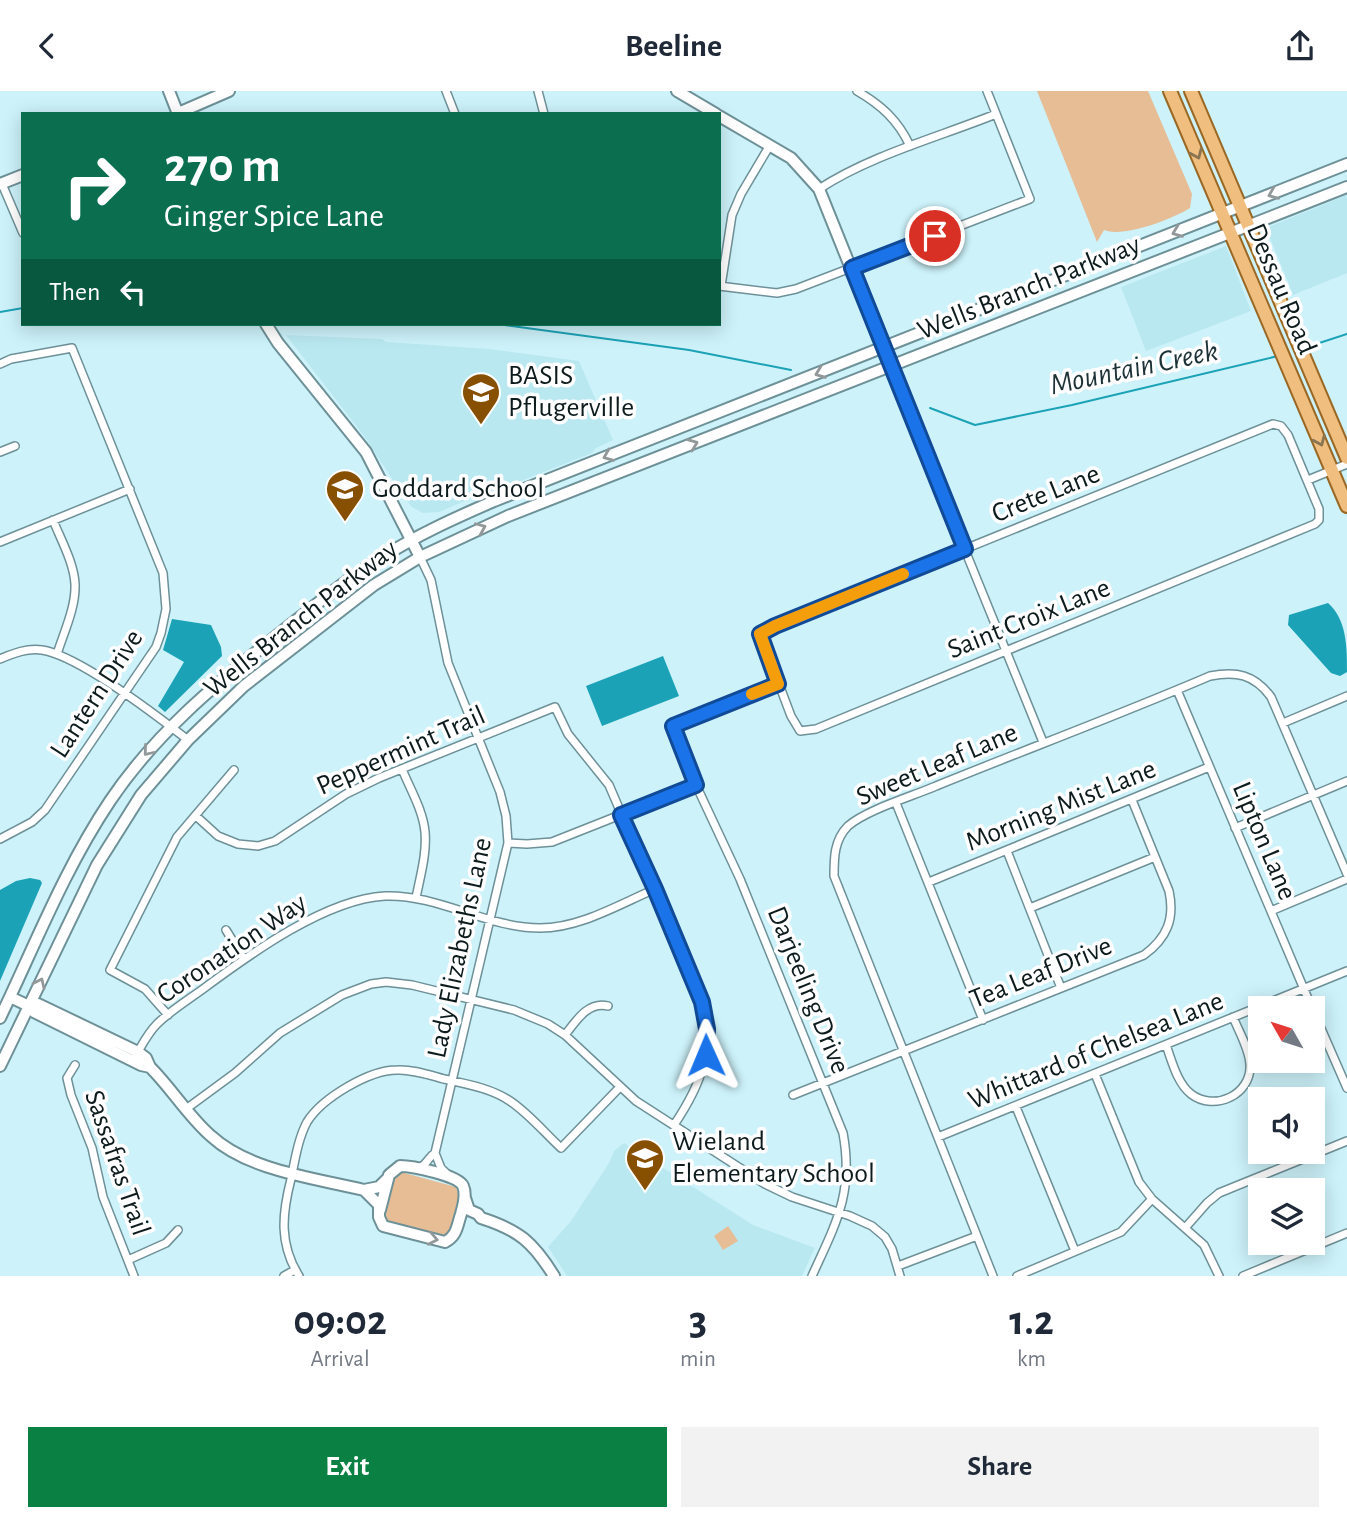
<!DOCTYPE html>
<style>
body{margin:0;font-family:"Alegreya Sans",sans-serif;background:#f2f2f3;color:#1f2937;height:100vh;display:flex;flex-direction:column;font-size:26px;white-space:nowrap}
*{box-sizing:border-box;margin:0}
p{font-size:23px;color:#747a83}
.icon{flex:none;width:38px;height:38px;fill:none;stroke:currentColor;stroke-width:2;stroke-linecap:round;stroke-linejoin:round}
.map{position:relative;height:1185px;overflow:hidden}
.side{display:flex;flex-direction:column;background:#fff;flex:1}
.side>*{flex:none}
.guide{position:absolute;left:21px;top:21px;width:700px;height:214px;border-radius:0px;box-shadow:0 4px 18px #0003;background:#0b6e4f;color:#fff;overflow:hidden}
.needle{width:46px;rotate:309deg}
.tools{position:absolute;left:1248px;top:905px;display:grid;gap:14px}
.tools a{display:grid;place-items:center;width:77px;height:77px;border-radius:0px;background:#fff;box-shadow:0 4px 18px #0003;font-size:35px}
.pin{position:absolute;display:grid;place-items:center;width:60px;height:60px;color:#fff;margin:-30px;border:4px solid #fff;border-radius:50%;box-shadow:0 2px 7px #0007}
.me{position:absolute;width:77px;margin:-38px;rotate:359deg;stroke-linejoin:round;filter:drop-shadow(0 0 5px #0008)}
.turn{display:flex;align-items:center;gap:24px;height:147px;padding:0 28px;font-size:32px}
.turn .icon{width:91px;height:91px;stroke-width:2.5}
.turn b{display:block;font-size:49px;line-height:60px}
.then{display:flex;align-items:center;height:66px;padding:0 28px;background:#0003;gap:14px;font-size:26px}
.eta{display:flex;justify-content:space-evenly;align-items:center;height:119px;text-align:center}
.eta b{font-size:42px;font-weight:700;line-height:49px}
.cta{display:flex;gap:14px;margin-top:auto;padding:14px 28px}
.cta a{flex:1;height:80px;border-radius:0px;background:#0b8043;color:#fff;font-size:28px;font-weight:700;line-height:80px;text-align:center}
.cta a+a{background:#f2f2f3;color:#1f2937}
header{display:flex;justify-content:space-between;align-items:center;height:91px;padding:0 28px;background:#fff;font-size:32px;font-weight:700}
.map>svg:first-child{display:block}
</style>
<header><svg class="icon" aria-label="back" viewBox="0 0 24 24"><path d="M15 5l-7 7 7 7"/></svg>Beeline<svg class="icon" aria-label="share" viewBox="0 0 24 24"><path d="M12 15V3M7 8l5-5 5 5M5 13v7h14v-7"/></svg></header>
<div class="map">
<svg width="1347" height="1185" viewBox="0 0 1347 1185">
<rect width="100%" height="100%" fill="#cdf2fa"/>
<!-- built -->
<path fill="#b9e8f1" d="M 1347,104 L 1347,182 L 1293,204 L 1266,137 Z
M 1226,155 L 1251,220 L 1146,260 L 1121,196 Z
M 286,244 L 382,248 L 386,251 L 490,258 L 579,270 L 613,349 L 596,357 L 592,362 L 495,400 L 486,401 L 439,421 L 423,422 L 412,416 L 406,409 L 364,345 Z
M 624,1052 L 753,1134 L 815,1157 L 802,1185 L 567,1185 L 548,1156 L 571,1130 L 609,1072 L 614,1060 Z"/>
<!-- green -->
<path fill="#e7bd95" d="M 1037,0 L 1148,0 L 1192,103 L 1190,117 C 1173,128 1123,147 1104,139 L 1097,151 Z
M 401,1081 L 456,1096 L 459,1106 L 449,1142 L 440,1145 L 387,1132 L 384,1121 L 394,1085 Z
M 728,1135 L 738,1150 L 723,1159 L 714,1145 Z"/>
<!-- water -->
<path fill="#1ba2b6" d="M 1328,512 C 1347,529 1347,556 1347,581 L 1340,585 L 1331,582 L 1288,534 L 1289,524 Z
M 172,528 L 211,534 L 221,556 L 222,565 L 165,621 L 158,615 L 184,571 L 163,559 Z
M 663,565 L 679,605 L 602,635 L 586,595 Z
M 30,787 L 40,789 L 42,792 L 0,890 L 0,799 L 16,790 Z"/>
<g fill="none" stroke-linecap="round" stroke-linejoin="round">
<!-- stream -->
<path stroke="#1ba2b6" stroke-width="2" d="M 0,221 L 23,217
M 497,233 L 689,259 L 791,279
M 1307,256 L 1347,243
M 930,317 L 975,334 L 1072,314 L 1278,265"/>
<defs>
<path id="street" d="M 446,0 L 455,23
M 538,0 L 544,23
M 857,0 C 881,14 898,29 910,55
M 2,93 L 23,142
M 819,98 C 871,64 939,46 996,23
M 719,195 L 777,202 L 796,198 L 1030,108 L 987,0
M 721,195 L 732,124 L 741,103 L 770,54
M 0,273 L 11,268 L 72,257 L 163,482 L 166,518 L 161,542 L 156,556 L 45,719 L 32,731 L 0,748
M 891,277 L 1043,651
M 1273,333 L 1281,335 L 1288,344 L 1319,418 L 1319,429 L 1315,433 L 816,638 L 800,640 L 791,625 L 760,543 L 775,535 Z
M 0,361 L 15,355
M 1308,389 L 1347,373
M 53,429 C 61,449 74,472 75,493 C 76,516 64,541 57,563
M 0,451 L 130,398
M 0,568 C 14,562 27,557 42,559 C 79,565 156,624 188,649
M 778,593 L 673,635 L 696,694 L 740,788 L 843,1042 C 854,1102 836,1132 812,1185
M 1177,599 L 1312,917
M 1283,632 L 1347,605
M 402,678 C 410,698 423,719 425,741 C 427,763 420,786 416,807
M 896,712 L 983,929
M 196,725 L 218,745 L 238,753 L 258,755 L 275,750 L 346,703 L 379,687 L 555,616 L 568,643 L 609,694 L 702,911 C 711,965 704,989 674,1034
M 1235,737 L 1347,690
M 508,752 L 527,753 L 552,751 L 696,694
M 1007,760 L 1061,897
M 929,791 L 1209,676
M 1030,817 L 1155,766
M 1271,820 L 1347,788
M 226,839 L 244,868
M 1312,917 L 1347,997
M 168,924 L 145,898 L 110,879 L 177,746 L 234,679
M 565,944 C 576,930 588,910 608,915
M 1166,954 C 1172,970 1177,992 1191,1003 C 1214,1021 1252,1004 1250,973 C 1249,957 1239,941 1233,926
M 136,964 C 142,954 148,942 157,933 C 170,920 188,909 203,898 C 250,863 326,808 385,805 C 438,803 487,837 540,837 C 580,837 620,813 655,798
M 75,974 L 67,987 L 71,1004 L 92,1057 L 103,1106 L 134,1185
M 1095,983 L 1139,1091 L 1152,1108 L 1204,1154 L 1219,1185
M 793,1004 L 1144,864 C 1167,847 1175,828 1169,800 L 1132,709
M 1016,1016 L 1075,1160
M 186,1018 L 235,982 L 280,942 L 342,904 L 371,893 L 386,891 L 412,894 L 514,919 L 548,933 L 565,944 L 636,1010 L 765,1093 L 792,1106 L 850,1125 L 872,1135 L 885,1146 L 892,1158 L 900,1185
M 938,1046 L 1347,880
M 435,1062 L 441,1077 L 448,1084
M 419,1077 C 428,1073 428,1066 435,1062 L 508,752 L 506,725 L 500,701 L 448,572 L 431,489 L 420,466
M 1185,1137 L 1207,1112 L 1219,1102 L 1347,1050
M 128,1169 L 166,1152 L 178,1139
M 898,1175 L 977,1145
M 284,1185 L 295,1179
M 299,1185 C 279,1153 282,1123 291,1088 C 295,1069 298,1048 307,1031 C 322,1007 369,979 397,979 C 412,978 429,984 444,988 C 466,993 491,997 510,1010 C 528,1022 544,1041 561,1057 L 620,996
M 993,1185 L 834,785 C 834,767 834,749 848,735 C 866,719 913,705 936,695 C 1027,658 1119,624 1210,585 C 1236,580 1254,583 1271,606 L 1347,783
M 1017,1185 L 1121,1141 L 1152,1108
M 1243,1185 L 1347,1142"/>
<path id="secondary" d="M 169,0 L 178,23
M 677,0 L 716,23
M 176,23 L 229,0
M 719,25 L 791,67 L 819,98 L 891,277
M 0,93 L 23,84
M 266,233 L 278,252 L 366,361 L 420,466
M 10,906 L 29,915 L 34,921 L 141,974 L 150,976
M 29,915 L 38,913 L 138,961 L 146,967 L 150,976 C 172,998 188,1025 211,1045 C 249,1080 315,1087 364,1099 L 379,1096 L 388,1087
M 0,927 C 35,854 65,777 110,710 C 155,643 216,592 279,543 C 312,517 345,489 381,467 C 417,444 455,427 494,410 L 1347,73
M 0,975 L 97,774 L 141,704 L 188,649 L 244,595 L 374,494 L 420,466 L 508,425 L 1347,96
M 364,1099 L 379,1114 L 379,1126 L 383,1135 L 445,1151 C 457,1145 457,1135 461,1123 C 463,1115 467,1104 463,1095 C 458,1084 412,1075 400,1075 L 389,1084 L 380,1119
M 465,1107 L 469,1119 L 478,1123 L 481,1127 C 519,1139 533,1151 554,1185"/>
<path id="primary" d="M 1170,0 L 1347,415
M 1191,0 L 1347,367"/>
</defs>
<!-- street casing -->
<use href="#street" stroke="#6e9198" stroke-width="10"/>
<!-- secondary casing -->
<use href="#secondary" stroke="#6e9198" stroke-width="14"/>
<!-- primary casing -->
<use href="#primary" stroke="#9a6825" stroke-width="16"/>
<!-- street -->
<use href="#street" stroke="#fff" stroke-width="7"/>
<!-- secondary -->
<use href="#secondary" stroke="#fff" stroke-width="10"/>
<!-- primary -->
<use href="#primary" stroke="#f0be7f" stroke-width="12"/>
</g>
<!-- one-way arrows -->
<defs><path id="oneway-chevron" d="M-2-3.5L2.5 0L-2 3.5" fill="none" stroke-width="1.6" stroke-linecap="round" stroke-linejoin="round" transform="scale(1.75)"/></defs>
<g stroke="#8a7553">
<use href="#oneway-chevron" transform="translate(1197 63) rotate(67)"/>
<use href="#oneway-chevron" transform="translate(1320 350) rotate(67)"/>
</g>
<g stroke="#929899">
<use href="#oneway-chevron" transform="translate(1273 103) rotate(158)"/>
<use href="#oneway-chevron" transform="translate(1177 141) rotate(159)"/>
<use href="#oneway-chevron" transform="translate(820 282) rotate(159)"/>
<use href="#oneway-chevron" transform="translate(693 353) rotate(-21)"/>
<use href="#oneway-chevron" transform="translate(608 365) rotate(158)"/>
<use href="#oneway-chevron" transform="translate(481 437) rotate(-23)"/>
<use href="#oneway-chevron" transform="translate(148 660) rotate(130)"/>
<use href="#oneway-chevron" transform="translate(40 892) rotate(-65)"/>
<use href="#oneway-chevron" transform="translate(433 1148) rotate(11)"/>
</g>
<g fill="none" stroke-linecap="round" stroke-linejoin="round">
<defs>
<path id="route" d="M 706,964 L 707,938 L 702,911 L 655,798 L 621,724 L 696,694 L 673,635 L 778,593 L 760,543 L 775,535 L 965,458 L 852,177 L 935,145"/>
</defs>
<!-- route casing -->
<use href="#route" stroke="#114b97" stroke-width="18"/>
<!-- route -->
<use href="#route" stroke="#1a73e8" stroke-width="12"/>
<!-- slow -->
<path stroke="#f59e0b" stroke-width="12" d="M 752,603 L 778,593 L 760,543 L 775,535 L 903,483"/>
</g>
<!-- icons -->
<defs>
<symbol id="school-pin" viewBox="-11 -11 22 30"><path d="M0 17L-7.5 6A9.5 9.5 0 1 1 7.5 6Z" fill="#874f00" stroke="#fff"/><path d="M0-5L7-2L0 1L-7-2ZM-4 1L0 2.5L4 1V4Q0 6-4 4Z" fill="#fff"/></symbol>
</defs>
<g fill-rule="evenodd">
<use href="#school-pin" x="459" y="279" width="44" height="60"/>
<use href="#school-pin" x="323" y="376" width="44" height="60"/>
<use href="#school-pin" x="623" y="1045" width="44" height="60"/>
</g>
<g text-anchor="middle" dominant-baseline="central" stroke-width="7" stroke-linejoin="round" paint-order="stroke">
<!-- street labels -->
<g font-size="28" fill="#0d1b1d" stroke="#fff">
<text transform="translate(1029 197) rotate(-22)">Wells Branch Parkway</text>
<text transform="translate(1281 198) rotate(67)">Dessau Road</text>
<text transform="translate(1046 403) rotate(-22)">Crete Lane</text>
<text transform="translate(301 528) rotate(-38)">Wells Branch Parkway</text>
<text transform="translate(1029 528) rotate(-22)">Saint Croix Lane</text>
<text transform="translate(97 603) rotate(-57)">Lantern Drive</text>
<text transform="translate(401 660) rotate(-24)">Peppermint Trail</text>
<text transform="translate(937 674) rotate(-23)">Sweet Leaf Lane</text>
<text transform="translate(1061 715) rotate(-22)">Morning Mist Lane</text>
<text transform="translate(1264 750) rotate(67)">Lipton Lane</text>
<text transform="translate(460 857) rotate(-78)">Lady Elizabeths Lane</text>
<text transform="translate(232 858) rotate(-34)">Coronation Way</text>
<text transform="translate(1041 882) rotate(-22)">Tea Leaf Drive</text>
<text transform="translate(808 899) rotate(68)">Darjeeling Drive</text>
<text transform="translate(1096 960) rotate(-22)">Whittard of Chelsea Lane</text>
<text transform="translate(117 1072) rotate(71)">Sassafras Trail</text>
</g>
<!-- poi labels -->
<g font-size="28" fill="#0d1b1d" stroke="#fff" text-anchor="start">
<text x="508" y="285">BASIS<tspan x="508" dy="32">Pflugerville</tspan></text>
<text x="372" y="398">Goddard School</text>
<text x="672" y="1051">Wieland<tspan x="672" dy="32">Elementary School</tspan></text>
</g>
<!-- water labels -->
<g font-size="30" font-style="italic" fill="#1d3236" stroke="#fff">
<text transform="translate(1134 277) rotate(-12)">Mountain Creek</text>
</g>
</g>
</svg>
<div class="tools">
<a><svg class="needle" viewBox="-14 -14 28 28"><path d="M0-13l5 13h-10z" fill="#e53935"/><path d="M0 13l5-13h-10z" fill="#747a83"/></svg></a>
<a><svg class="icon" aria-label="sound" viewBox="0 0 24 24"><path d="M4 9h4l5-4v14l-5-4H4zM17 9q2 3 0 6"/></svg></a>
<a><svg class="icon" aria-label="layers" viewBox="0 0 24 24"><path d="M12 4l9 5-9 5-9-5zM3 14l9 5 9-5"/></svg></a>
</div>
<div class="pin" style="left:935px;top:145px;background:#d93025"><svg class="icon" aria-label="arrive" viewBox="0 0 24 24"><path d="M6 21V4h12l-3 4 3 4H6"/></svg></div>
<svg class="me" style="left:706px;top:964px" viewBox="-20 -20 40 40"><path d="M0-17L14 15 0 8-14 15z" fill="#1a73e8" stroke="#fff" stroke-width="4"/></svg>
<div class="guide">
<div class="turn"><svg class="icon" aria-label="right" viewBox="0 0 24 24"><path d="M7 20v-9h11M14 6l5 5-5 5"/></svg><div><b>270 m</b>Ginger Spice Lane</div></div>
<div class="then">Then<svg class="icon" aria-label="left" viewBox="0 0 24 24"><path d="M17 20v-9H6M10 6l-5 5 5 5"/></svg></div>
</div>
</div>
<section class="side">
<div class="eta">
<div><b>09:02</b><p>Arrival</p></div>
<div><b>3</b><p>min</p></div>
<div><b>1.2</b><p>km</p></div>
</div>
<div class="cta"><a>Exit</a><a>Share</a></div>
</section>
